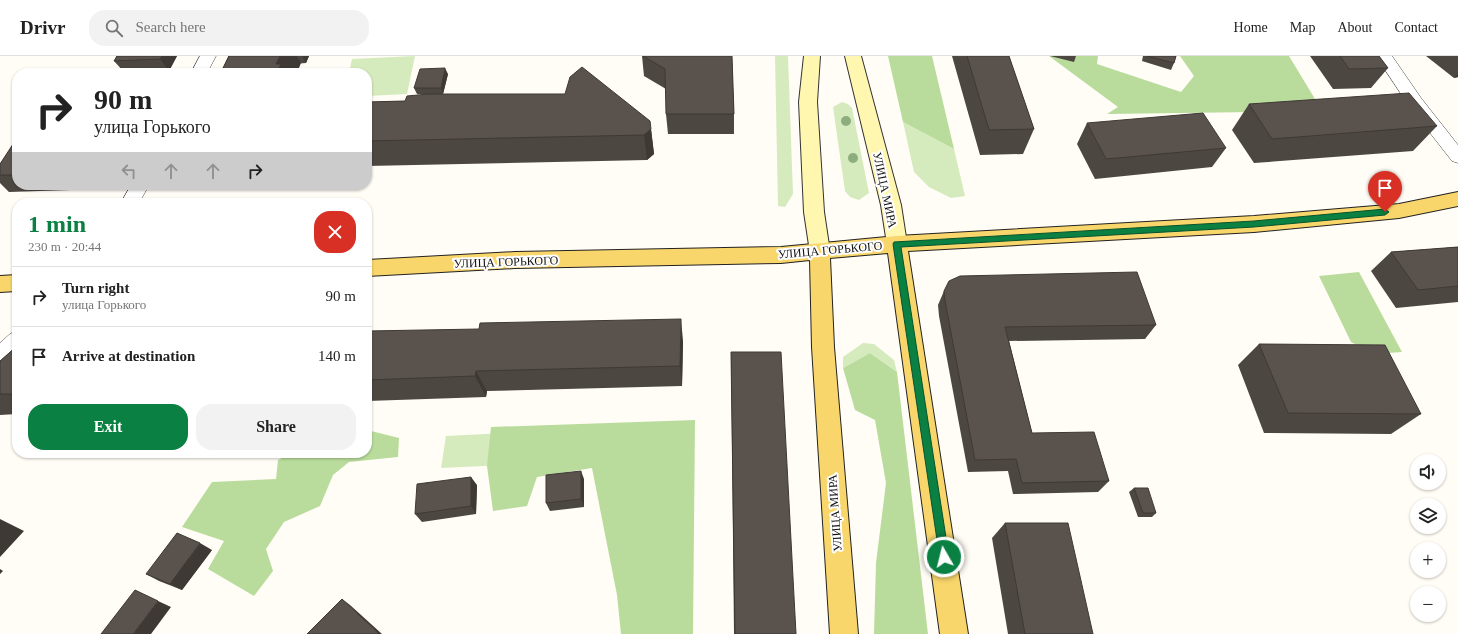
<!DOCTYPE html>
<meta charset="utf-8">
<style>
body{margin:0;font-family:Georgia,serif;background:#f2f2f2;color:#222;height:100vh;display:flex;flex-direction:column;font-size:15px;white-space:nowrap}
*{box-sizing:border-box;margin:0}
p{font-size:13px;color:#767676}
.icon{flex:none;width:22px;height:22px;fill:none;stroke:currentColor;stroke-width:2;stroke-linecap:round;stroke-linejoin:round}
.map{position:relative;flex:1;overflow:hidden}
.side{position:absolute;left:12px;top:142px;width:360px;height:260px;display:flex;flex-direction:column;background:#fff;border-radius:16px;box-shadow:0 1px 3px #0004}
.side>*{flex:none}
.hud{position:absolute;left:12px;top:12px;width:360px;height:122px;border-radius:16px;box-shadow:0 1px 3px #0004;background:#fff;color:#222;overflow:hidden}
.controls{position:absolute;left:1410px;top:398px;display:grid;gap:8px}
.controls a{display:grid;place-items:center;width:36px;height:36px;border-radius:50%;background:#fff;box-shadow:0 1px 3px #0004;font-size:20px}
.pin{position:absolute;display:grid;place-items:center;width:34px;height:34px;color:#fff;margin:-41px -17px;border-radius:50% 50% 50% 0;rotate:-45deg;box-shadow:0 0 4px #0007}
.pin .icon{rotate:45deg}
.me{position:absolute;width:44px;margin:-22px;rotate:352deg;stroke-linejoin:round;filter:drop-shadow(0 0 3px #0008)}
.turn{display:flex;align-items:center;gap:14px;height:84px;padding:0 16px;font-size:18px}
.turn .icon{width:52px;height:52px;stroke-width:2.5}
.turn b{display:block;font-size:28px;line-height:34px}
.lanes{display:flex;align-items:center;height:38px;padding:0 16px;background:#0003;justify-content:center;gap:20px;direction:ltr}
.lanes .off{opacity:.35}
.round{display:grid;place-items:center;flex:none;width:42px;height:42px;border-radius:16px;background:#f2f2f2}
.summary{display:flex;align-items:center;justify-content:space-between;height:68px;padding:0 16px}
h1{font-size:24px;font-weight:800;line-height:30px;color:#0b8043}
.primary-button{display:flex;gap:8px;margin-top:auto;padding:8px 16px}
.primary-button a{flex:1;height:46px;border-radius:16px;background:#0b8043;color:#fff;font-size:16px;font-weight:800;line-height:46px;text-align:center}
.primary-button a+a{background:#f2f2f2;color:#222}
ul{padding:0;list-style:none}
li{display:flex;align-items:center;gap:12px;height:60px;padding:0 16px;border-top:1px solid #e0e0e0}
li div{flex:1}
li b{display:block;font-size:15px}
li em{font-style:normal}
header{display:flex;align-items:center;gap:24px;box-sizing:border-box;height:56px;padding:0 20px;background:#fff;border-bottom:1px solid #e0e0e0}
header strong{font-size:19px}
nav{display:flex;gap:22px;margin-inline-start:auto;font-size:14px}
.search{width:280px;height:36px;background:#f2f2f2;display:flex;align-items:center;gap:10px;box-sizing:border-box;padding:0 14px;border-radius:16px;color:#767676;font-size:15px}
.map>svg:first-child{display:block}
</style>
<header>
<strong>Drivr</strong>
<div class="search"><svg class="icon" aria-label="search" viewBox="0 0 24 24"><circle cx="10" cy="10" r="6"/><path d="M15 15l6 6"/></svg>Search here</div>
<nav><a>Home</a><a>Map</a><a>About</a><a>Contact</a></nav>
</header>
<div class="map">
<svg width="1458" height="578" viewBox="0 0 1458 578">
<rect width="100%" height="100%" fill="#fffdf5"/>
<!-- green -->
<path fill="#d5ebbd" d="M 415,0 L 407,38 L 367,40 L 367,17 L 349,17 L 352,3 Z
M 775,0 L 788,0 L 793,138 L 785,151 L 778,150 Z
M 842,46 L 848,48 L 852,52 L 869,137 L 859,144 L 850,141 L 845,135 L 833,51 Z
M 903,66 L 954,93 L 965,140 L 951,142 L 929,131 L 914,116 Z
M 863,287 L 874,288 L 894,304 L 897,316 L 870,297 L 843,312 L 843,301 Z
M 548,375 L 546,407 L 441,412 L 446,380 Z"/>
<!-- forest -->
<path fill="#b9dc9c" d="M 888,0 L 932,0 L 954,93 L 903,66 Z
M 1049,0 L 1098,0 L 1097,8 L 1181,36 L 1194,20 L 1180,0 L 1289,0 L 1315,43 L 1396,42 L 1400,54 L 1107,58 L 1118,51 Z
M 1359,216 L 1402,296 L 1374,298 L 1351,286 L 1319,220 Z
M 870,297 L 897,316 L 928,578 L 874,578 L 876,507 L 886,427 L 875,364 L 855,354 L 843,312 Z
M 695,364 L 693,578 L 621,578 L 617,539 L 592,412 L 537,421 L 527,450 L 493,455 L 487,410 L 491,371 Z
M 367,374 L 399,382 L 398,401 L 349,406 L 333,419 L 320,450 L 284,466 L 266,493 L 273,515 L 254,540 L 208,513 L 224,485 L 182,471 L 212,426 L 276,423 L 278,404 L 293,397 L 367,397 Z"/>
<g fill="none" stroke-linecap="round" stroke-linejoin="round">
<defs>
<path id="minor" d="M 200,0 L 216,0 L 207,17 L 191,17 Z
M 1376,0 L 1392,0 L 1421,42 L 1458,89 L 1458,107 L 1452,105 L 1409,50 Z
M 131,129 L 149,129 L 139,147 L 121,147 Z
M 17,275 L 17,298 L 7,307 L 0,310 L 0,287 L 10,278 Z"/>
<path id="secondary" d="M 804,0 L 820,0 L 817,46 L 824,156 L 830,196 L 827,202 L 820,204 L 813,202 L 810,196 L 804,156 L 799,46 Z
M 845,0 L 861,0 L 901,149 L 907,188 L 904,194 L 897,196 L 890,194 L 887,188 L 881,149 Z"/>
<path id="primary" d="M 1458,136 L 1458,150 L 1399,162 L 1254,176 L 908,195 L 968,578 L 940,578 L 888,197 L 830,202 L 834,291 L 858,578 L 830,578 L 812,291 L 810,204 L 781,207 L 515,212 L 367,220 L 367,204 L 515,196 L 781,191 L 897,180 L 1254,160 L 1399,148 Z
M 17,219 L 17,235 L 0,236 L 0,220 Z"/>
</defs>
<!-- minor casing -->
<use href="#minor" stroke="#444" stroke-width="1"/>
<!-- secondary casing -->
<use href="#secondary" stroke="#333" stroke-width="2"/>
<!-- primary casing -->
<use href="#primary" stroke="#222" stroke-width="2"/>
<!-- minor -->
<use href="#minor" fill="#fff" fill-rule="evenodd"/>
<!-- secondary -->
<use href="#secondary" fill="#fff6b0" fill-rule="evenodd"/>
<!-- primary -->
<use href="#primary" fill="#f9d66b" fill-rule="evenodd"/>
</g>
<!-- trees -->
<g fill="#8dad7f">
<circle cx="846" cy="65" r="5"/>
<circle cx="853" cy="102" r="5"/>
</g>
<!-- wall -->
<path fill="#4d4742" d="M 117,0 L 177,0 L 169,15 L 124,16 L 114,5 Z
M 228,0 L 309,0 L 306,7 L 222,14 L 228,1 Z
M 642,0 L 732,0 L 734,58 L 734,78 L 668,78 L 666,58 L 666,33 L 644,20 Z
M 952,0 L 1009,0 L 1034,73 L 1023,98 L 980,99 Z
M 1050,0 L 1076,0 L 1074,6 Z
M 1143,0 L 1176,0 L 1174,7 L 1171,14 L 1142,5 Z
M 1310,0 L 1379,0 L 1388,12 L 1371,32 L 1333,33 Z
M 1426,0 L 1458,0 L 1458,21 L 1454,22 Z
M 448,18 L 443,38 L 651,73 L 654,98 L 647,104 L 367,110 L 367,46 L 405,45 L 426,38 L 417,38 L 414,32 Z
M 1249,48 L 1437,70 L 1413,95 L 1254,107 L 1232,74 Z
M 1087,67 L 1226,92 L 1212,111 L 1095,123 L 1077,88 Z
M 17,85 L 17,129 L 105,129 L 102,133 L 9,136 L 0,127 L 0,108 Z
M 1458,191 L 1458,246 L 1396,252 L 1371,215 L 1391,196 Z
M 944,235 L 1156,269 L 1145,283 L 1009,285 L 1032,377 L 1109,425 L 1098,436 L 1013,438 L 1008,415 L 968,416 L 939,260 L 938,249 Z
M 367,275 L 683,285 L 682,330 L 487,335 L 486,341 L 367,345 Z
M 1259,288 L 1421,358 L 1391,378 L 1264,377 L 1238,309 Z
M 17,290 L 17,358 L 0,359 L 0,305 Z
M 731,296 L 796,578 L 734,578 Z
M 584,423 L 584,451 L 550,455 L 546,447 Z
M 477,429 L 476,458 L 422,466 L 415,458 Z
M 1134,432 L 1156,457 L 1152,461 L 1138,461 L 1129,436 Z
M 1005,467 L 1093,578 L 1008,578 L 992,482 Z
M 212,494 L 182,534 L 159,525 L 146,518 Z"/>
<!-- shaded-wall -->
<path fill="#3f3936" d="M 162,0 L 177,0 L 169,15 L 160,3 Z
M 280,0 L 297,0 L 301,7 L 297,17 L 277,17 L 276,8 Z
M 302,0 L 309,0 L 306,7 Z
M 445,12 L 448,18 L 443,38 L 441,32 Z
M 1458,18 L 1458,21 L 1454,22 Z
M 651,73 L 654,98 L 647,104 L 644,79 Z
M 98,129 L 105,129 L 102,133 Z
M 681,263 L 683,285 L 682,330 L 680,310 Z
M 476,315 L 487,335 L 486,341 L 475,320 Z
M 581,415 L 584,423 L 584,451 L 581,443 Z
M 471,421 L 477,429 L 476,458 L 471,450 Z
M 0,463 L 24,475 L 0,501 Z
M 200,487 L 212,494 L 182,534 L 170,528 Z
M 0,513 L 3,515 L 0,518 Z
M 342,543 L 350,549 L 382,578 L 379,578 Z
M 158,545 L 171,551 L 151,578 L 133,578 Z"/>
<!-- building -->
<path fill="#5a524d" stroke="#3f3936" d="M 117,0 L 162,0 L 160,3 L 114,5 Z
M 229,0 L 280,0 L 276,8 L 281,8 L 277,17 L 215,17 L 216,14 L 222,14 Z
M 643,0 L 732,0 L 734,58 L 666,58 L 665,13 Z
M 967,0 L 1009,0 L 1034,73 L 989,74 Z
M 1147,0 L 1176,0 L 1174,7 Z
M 1340,0 L 1379,0 L 1388,12 L 1349,13 Z
M 582,11 L 650,65 L 651,73 L 644,79 L 367,85 L 367,46 L 405,45 L 407,40 L 428,38 L 565,38 L 570,21 Z
M 445,12 L 441,32 L 414,32 L 420,13 Z
M 1409,37 L 1437,70 L 1272,83 L 1249,48 Z
M 1203,57 L 1226,92 L 1106,103 L 1087,67 Z
M 15,85 L 17,85 L 17,119 L 0,119 L 0,108 Z
M 1458,191 L 1458,230 L 1418,234 L 1391,196 Z
M 1137,216 L 1156,269 L 1005,271 L 1032,377 L 1094,376 L 1109,425 L 1022,427 L 1016,403 L 975,404 L 945,245 L 944,235 L 949,225 L 960,220 Z
M 681,263 L 680,310 L 476,315 L 475,320 L 367,324 L 367,275 L 479,273 L 480,267 Z
M 1259,288 L 1385,289 L 1421,358 L 1288,357 Z
M 17,290 L 17,338 L 0,338 L 0,305 Z
M 731,296 L 781,296 L 796,578 L 735,578 Z
M 581,415 L 581,443 L 546,447 L 546,419 Z
M 471,421 L 471,450 L 415,458 L 417,428 Z
M 1134,432 L 1148,432 L 1156,457 L 1143,457 Z
M 1005,467 L 1068,467 L 1093,578 L 1025,578 Z
M 177,477 L 200,487 L 170,528 L 146,518 Z
M 135,534 L 158,545 L 133,578 L 101,578 Z
M 342,543 L 379,578 L 307,578 Z"/>
<!-- route -->
<path fill="#0b8043" stroke="#07532c" d="M 1385,153 L 1389,156 L 1385,159 L 1254,171 L 901,191 L 949,501 L 947,504 L 944,506 L 940,504 L 893,188 L 894,186 L 1254,165 Z"/>
<g text-anchor="middle" dominant-baseline="central" stroke-width="4" stroke-linejoin="round" paint-order="stroke">
<!-- street labels -->
<g font-size="12" fill="#111" stroke="#fff">
<text transform="translate(885 134) rotate(78)">УЛИЦА МИРА</text>
<text transform="translate(830 194) rotate(-5)">УЛИЦА ГОРЬКОГО</text>
<text transform="translate(506 206) rotate(-2)">УЛИЦА ГОРЬКОГО</text>
<text transform="translate(835 457) rotate(-94)">УЛИЦА МИРА</text>
</g>
</g>
</svg>
<div class="controls">
<a><svg class="icon" aria-label="sound" viewBox="0 0 24 24"><path d="M4 9h4l5-4v14l-5-4H4zM17 9q2 3 0 6"/></svg></a>
<a><svg class="icon" aria-label="layers" viewBox="0 0 24 24"><path d="M12 4l9 5-9 5-9-5zM3 14l9 5 9-5"/></svg></a>
<a>+</a>
<a>−</a>
</div>
<div class="pin" style="left:1385px;top:156px;background:#d93025"><svg class="icon" aria-label="arrive" viewBox="0 0 24 24"><path d="M6 21V4h12l-3 4 3 4H6"/></svg></div>
<svg class="me" style="left:944px;top:501px" viewBox="-20 -20 40 40"><circle r="17" fill="#0b8043" stroke="#fff" stroke-width="3"/><path d="M0-11L8 9 0 5-8 9z" fill="#fff"/></svg>
<div class="hud">
<div class="turn"><svg class="icon" aria-label="right" viewBox="0 0 24 24"><path d="M7 20v-9h11M14 6l5 5-5 5"/></svg><div><b>90 m</b>улица Горького</div></div>
<div class="lanes"><svg class="icon off" aria-label="left" viewBox="0 0 24 24"><path d="M17 20v-9H6M10 6l-5 5 5 5"/></svg><svg class="icon off" aria-label="ahead" viewBox="0 0 24 24"><path d="M12 20V5M6 11l6-6 6 6"/></svg><svg class="icon off" aria-label="ahead" viewBox="0 0 24 24"><path d="M12 20V5M6 11l6-6 6 6"/></svg><svg class="icon" aria-label="right" viewBox="0 0 24 24"><path d="M7 20v-9h11M14 6l5 5-5 5"/></svg></div>
</div>
<section class="side">
<div class="summary"><div><h1>1 min</h1><p>230 m · 20:44</p></div><a class="round" style="background:#d93025;color:#fff"><svg class="icon" aria-label="close" viewBox="0 0 24 24"><path d="M6 6l12 12M18 6L6 18"/></svg></a></div>
<ul>
<li><svg class="icon" aria-label="right" viewBox="0 0 24 24"><path d="M7 20v-9h11M14 6l5 5-5 5"/></svg><div><b>Turn right</b><p>улица Горького</p></div><em>90 m</em></li>
<li><svg class="icon" aria-label="arrive" viewBox="0 0 24 24"><path d="M6 21V4h12l-3 4 3 4H6"/></svg><div><b>Arrive at destination</b></div><em>140 m</em></li>
</ul>
<div class="primary-button"><a>Exit</a><a>Share</a></div>
</section>
</div>
